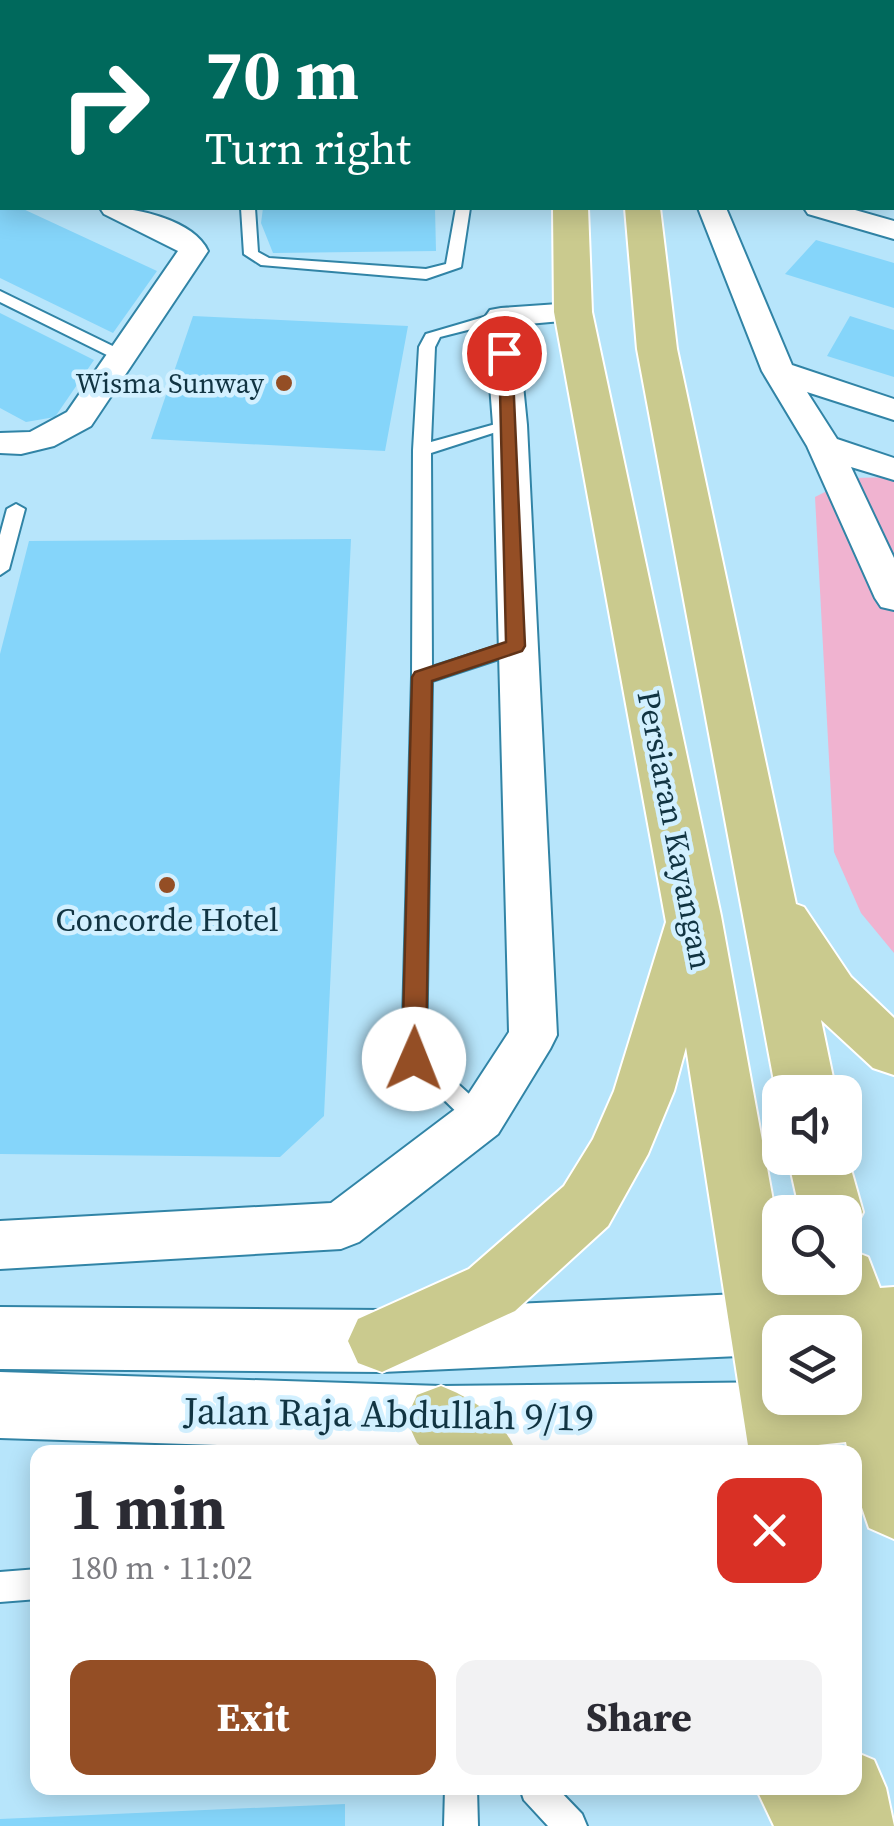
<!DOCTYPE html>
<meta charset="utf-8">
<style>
body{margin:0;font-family:"Source Serif 4",serif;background:#f2f2f3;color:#2b2b33;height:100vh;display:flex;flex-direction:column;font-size:38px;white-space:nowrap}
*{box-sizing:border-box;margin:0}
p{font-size:32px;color:#7c7c81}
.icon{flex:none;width:55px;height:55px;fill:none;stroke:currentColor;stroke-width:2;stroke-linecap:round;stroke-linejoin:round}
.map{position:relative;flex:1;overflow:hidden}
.side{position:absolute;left:30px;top:1445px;width:832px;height:350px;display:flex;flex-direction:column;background:#fff;border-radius:20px;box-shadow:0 5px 25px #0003}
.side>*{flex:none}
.banner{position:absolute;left:0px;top:0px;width:895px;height:210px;box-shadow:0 5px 25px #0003;background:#00695c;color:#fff;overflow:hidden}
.fabs{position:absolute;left:762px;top:1075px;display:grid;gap:20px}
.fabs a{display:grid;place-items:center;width:100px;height:100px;border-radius:20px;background:#fff;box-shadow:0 5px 25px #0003;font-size:50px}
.pin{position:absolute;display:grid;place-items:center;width:85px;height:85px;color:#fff;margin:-42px;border:5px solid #fff;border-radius:50%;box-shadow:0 2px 10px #0007}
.me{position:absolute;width:110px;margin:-55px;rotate:1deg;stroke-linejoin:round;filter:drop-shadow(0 0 8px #0008)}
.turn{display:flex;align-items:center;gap:35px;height:210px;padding:0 40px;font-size:45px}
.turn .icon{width:130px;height:130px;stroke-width:2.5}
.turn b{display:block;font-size:70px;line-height:85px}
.round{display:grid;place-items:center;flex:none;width:105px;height:105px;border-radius:20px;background:#f2f2f3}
.overview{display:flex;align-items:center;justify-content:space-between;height:170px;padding:0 40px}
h1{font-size:60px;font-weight:700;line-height:75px}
.primary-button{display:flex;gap:20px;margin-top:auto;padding:20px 40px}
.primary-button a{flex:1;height:115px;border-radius:20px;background:#944e25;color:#fff;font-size:40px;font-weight:700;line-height:115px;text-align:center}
.primary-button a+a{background:#f2f2f3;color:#2b2b33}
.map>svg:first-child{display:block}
</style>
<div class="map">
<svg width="894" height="1826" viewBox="0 0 894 1826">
<rect width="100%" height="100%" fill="#b7e5fb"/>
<!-- green -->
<path fill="#f0b3d0" d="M 894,477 L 894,953 L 861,913 L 834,852 L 815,497 L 853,478 Z"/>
<!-- building -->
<path fill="#85d5fa" d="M 0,208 L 21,208 L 157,271 L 113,333 L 0,278 Z
M 263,208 L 435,208 L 436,251 L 273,253 L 261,223 Z
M 816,240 L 894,263 L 894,308 L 785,274 Z
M 0,313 L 94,360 L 55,417 L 26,422 L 0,408 Z
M 193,316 L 408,326 L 385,451 L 151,439 Z
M 850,316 L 894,330 L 894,377 L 827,356 Z
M 351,539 L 324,1116 L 280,1157 L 0,1154 L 0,654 L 29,541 Z
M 345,1804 L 345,1826 L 0,1826 L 0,1819 Z"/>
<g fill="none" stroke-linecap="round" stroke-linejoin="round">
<defs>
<path id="service" d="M 0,45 L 2,46 L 2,54 L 0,53 Z
M 241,208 L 255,208 L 258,252 L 269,258 L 426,269 L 446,264 L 456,208 L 470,208 L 461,267 L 426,279 L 261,265 L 244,254 Z
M 0,291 L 129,354 L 131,357 L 117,360 L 0,302 Z
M 501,312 L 507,314 L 507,320 L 440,337 L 435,347 L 431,442 L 510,420 L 518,425 L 431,453 L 432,667 L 516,640 L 526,646 L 523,651 L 432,681 L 426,1055 L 489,1112 L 492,1119 L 489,1126 L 480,1130 L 471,1126 L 402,1059 L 412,677 L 413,450 L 419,347 L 426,334 Z
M 16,504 L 25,509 L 9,569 L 0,575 L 0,535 L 7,509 Z
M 38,1569 L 38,1599 L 0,1602 L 0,1572 Z
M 445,1788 L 477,1788 L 478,1826 L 444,1826 Z
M 520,1788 L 557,1788 L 582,1814 L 587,1826 L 548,1826 L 524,1800 Z"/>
<path id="minor" d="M 75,0 L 106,0 L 107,2 L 77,2 Z
M 892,92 L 894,92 L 894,108 L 892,108 Z
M 0,148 L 2,148 L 2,165 L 0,165 Z
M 100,208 C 132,206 193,219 208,251 L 91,426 L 54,446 L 21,454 L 0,453 L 0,433 L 30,432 L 67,412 L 178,251 L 104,214 Z
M 698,208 L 726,208 L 792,365 L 894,399 L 894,420 L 807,392 L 837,439 L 894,458 L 894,480 L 851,467 L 894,558 L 894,610 L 881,607 L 875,598 L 807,446 L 762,371 Z
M 804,208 L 848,208 L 894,221 L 894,239 L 808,214 Z
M 573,303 L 584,305 L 589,312 L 584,319 L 517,325 L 527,425 L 557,1035 L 550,1049 L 498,1134 L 359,1242 L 341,1249 L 0,1269 L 0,1221 L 331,1203 L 462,1104 L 509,1032 L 493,425 L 485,317 L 490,310 L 501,308 Z"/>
<path id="tertiary" d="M 206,0 L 242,0 L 244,2 L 208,2 Z
M 762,1293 L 786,1302 L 795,1324 L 791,1332 L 780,1332 L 780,1348 L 762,1355 L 382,1372 L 0,1369 L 0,1307 L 382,1310 Z
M 0,1372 L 441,1386 L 777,1382 L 780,1398 L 804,1398 L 812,1415 L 801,1439 L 777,1448 L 441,1452 L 0,1438 Z"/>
<path id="primary" d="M 553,208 L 588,208 L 592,312 L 721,916 L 780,1239 L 780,1278 L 787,1278 L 790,1292 L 815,1291 L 813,1278 L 845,1278 L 845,1248 L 868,1257 L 880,1288 L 894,1287 L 894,1539 L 869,1528 L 855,1487 L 855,1452 L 848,1452 L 846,1442 L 818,1445 L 819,1452 L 749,1452 L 686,1047 L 674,1091 L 648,1154 L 608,1226 L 515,1311 L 382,1372 L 358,1363 L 348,1341 L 358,1319 L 469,1269 L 564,1186 L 593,1139 L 614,1091 L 666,922 L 554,312 ZM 780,1332 L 845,1332 L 845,1398 L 780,1398 Z
M 625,208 L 660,208 L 677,349 L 796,904 L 804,907 L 851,977 L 894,1018 L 894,1075 L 873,1068 L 821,1020 L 836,1092 L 780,1092 L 780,1100 L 776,1092 L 637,349 Z
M 845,1148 L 863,1212 L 853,1232 L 845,1235 L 845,1212 L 800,1212 L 788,1158 L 845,1158 Z
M 441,1386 C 474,1399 503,1418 516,1452 L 428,1452 L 417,1443 L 406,1419 L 417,1395 Z
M 855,1752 L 874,1760 L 886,1788 L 894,1826 L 774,1826 L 756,1788 L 855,1788 Z"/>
</defs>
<!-- service casing -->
<use href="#service" stroke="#3184a6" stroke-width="4"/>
<!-- minor casing -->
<use href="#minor" stroke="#3184a6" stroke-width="4"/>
<!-- tertiary casing -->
<use href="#tertiary" stroke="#3184a6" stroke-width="4"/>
<!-- primary casing -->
<use href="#primary" stroke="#fff" stroke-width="4"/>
<!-- service -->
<use href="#service" fill="#fff" fill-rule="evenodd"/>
<!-- minor -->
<use href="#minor" fill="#fff" fill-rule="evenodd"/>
<!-- tertiary -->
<use href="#tertiary" fill="#fff" fill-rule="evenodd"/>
<!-- primary -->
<use href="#primary" fill="#caca8e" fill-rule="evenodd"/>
</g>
<!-- route -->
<path fill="#944e25" stroke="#603318" stroke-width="2.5" d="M 499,349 L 512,353 L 525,646 L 522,651 L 432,681 L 426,1059 L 423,1066 L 406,1066 L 402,1059 L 412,677 L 415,672 L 506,642 Z"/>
<!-- markers -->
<g fill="#944e25" stroke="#d2f0ff" stroke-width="4">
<circle cx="284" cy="383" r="10"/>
<circle cx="167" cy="885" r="10"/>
</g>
<g text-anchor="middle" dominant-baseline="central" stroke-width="9" stroke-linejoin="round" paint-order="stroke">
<!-- far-poi labels -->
<g font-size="28" fill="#113442" stroke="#d2f0ff" text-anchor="end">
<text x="264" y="383">Wisma Sunway</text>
</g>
<!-- street labels -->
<g font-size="32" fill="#113442" stroke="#d2f0ff">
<text transform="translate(675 830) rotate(79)">Persiaran Kayangan</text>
</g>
<!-- poi labels -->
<g font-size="32" fill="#113442" stroke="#d2f0ff">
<text x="167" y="920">Concorde Hotel</text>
</g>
<!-- near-street labels -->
<g font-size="38" fill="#113442" stroke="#d2f0ff">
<text transform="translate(389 1414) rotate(1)">Jalan Raja Abdullah 9/19</text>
</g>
</g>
</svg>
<div class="fabs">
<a><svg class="icon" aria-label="sound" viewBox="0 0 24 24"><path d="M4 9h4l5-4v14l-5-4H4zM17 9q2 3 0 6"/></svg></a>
<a><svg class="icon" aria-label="search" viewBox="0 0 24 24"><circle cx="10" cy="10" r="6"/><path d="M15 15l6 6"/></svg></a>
<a><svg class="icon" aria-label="layers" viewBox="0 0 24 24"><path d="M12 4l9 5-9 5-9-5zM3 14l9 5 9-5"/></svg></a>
</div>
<div class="pin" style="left:504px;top:353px;background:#d93025"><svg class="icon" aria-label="arrive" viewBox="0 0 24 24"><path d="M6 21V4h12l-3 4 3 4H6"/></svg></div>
<svg class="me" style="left:414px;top:1059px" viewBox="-20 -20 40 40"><circle r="19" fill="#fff"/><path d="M0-13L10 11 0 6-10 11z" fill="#944e25"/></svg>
<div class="banner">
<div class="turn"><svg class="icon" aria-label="right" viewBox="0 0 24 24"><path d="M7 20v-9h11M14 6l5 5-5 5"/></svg><div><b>70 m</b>Turn right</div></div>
</div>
<section class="side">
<div class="overview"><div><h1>1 min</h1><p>180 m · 11:02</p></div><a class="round" style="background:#d93025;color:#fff"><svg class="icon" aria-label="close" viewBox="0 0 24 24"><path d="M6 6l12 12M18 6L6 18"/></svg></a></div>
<div class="primary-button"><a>Exit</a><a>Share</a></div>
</section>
</div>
